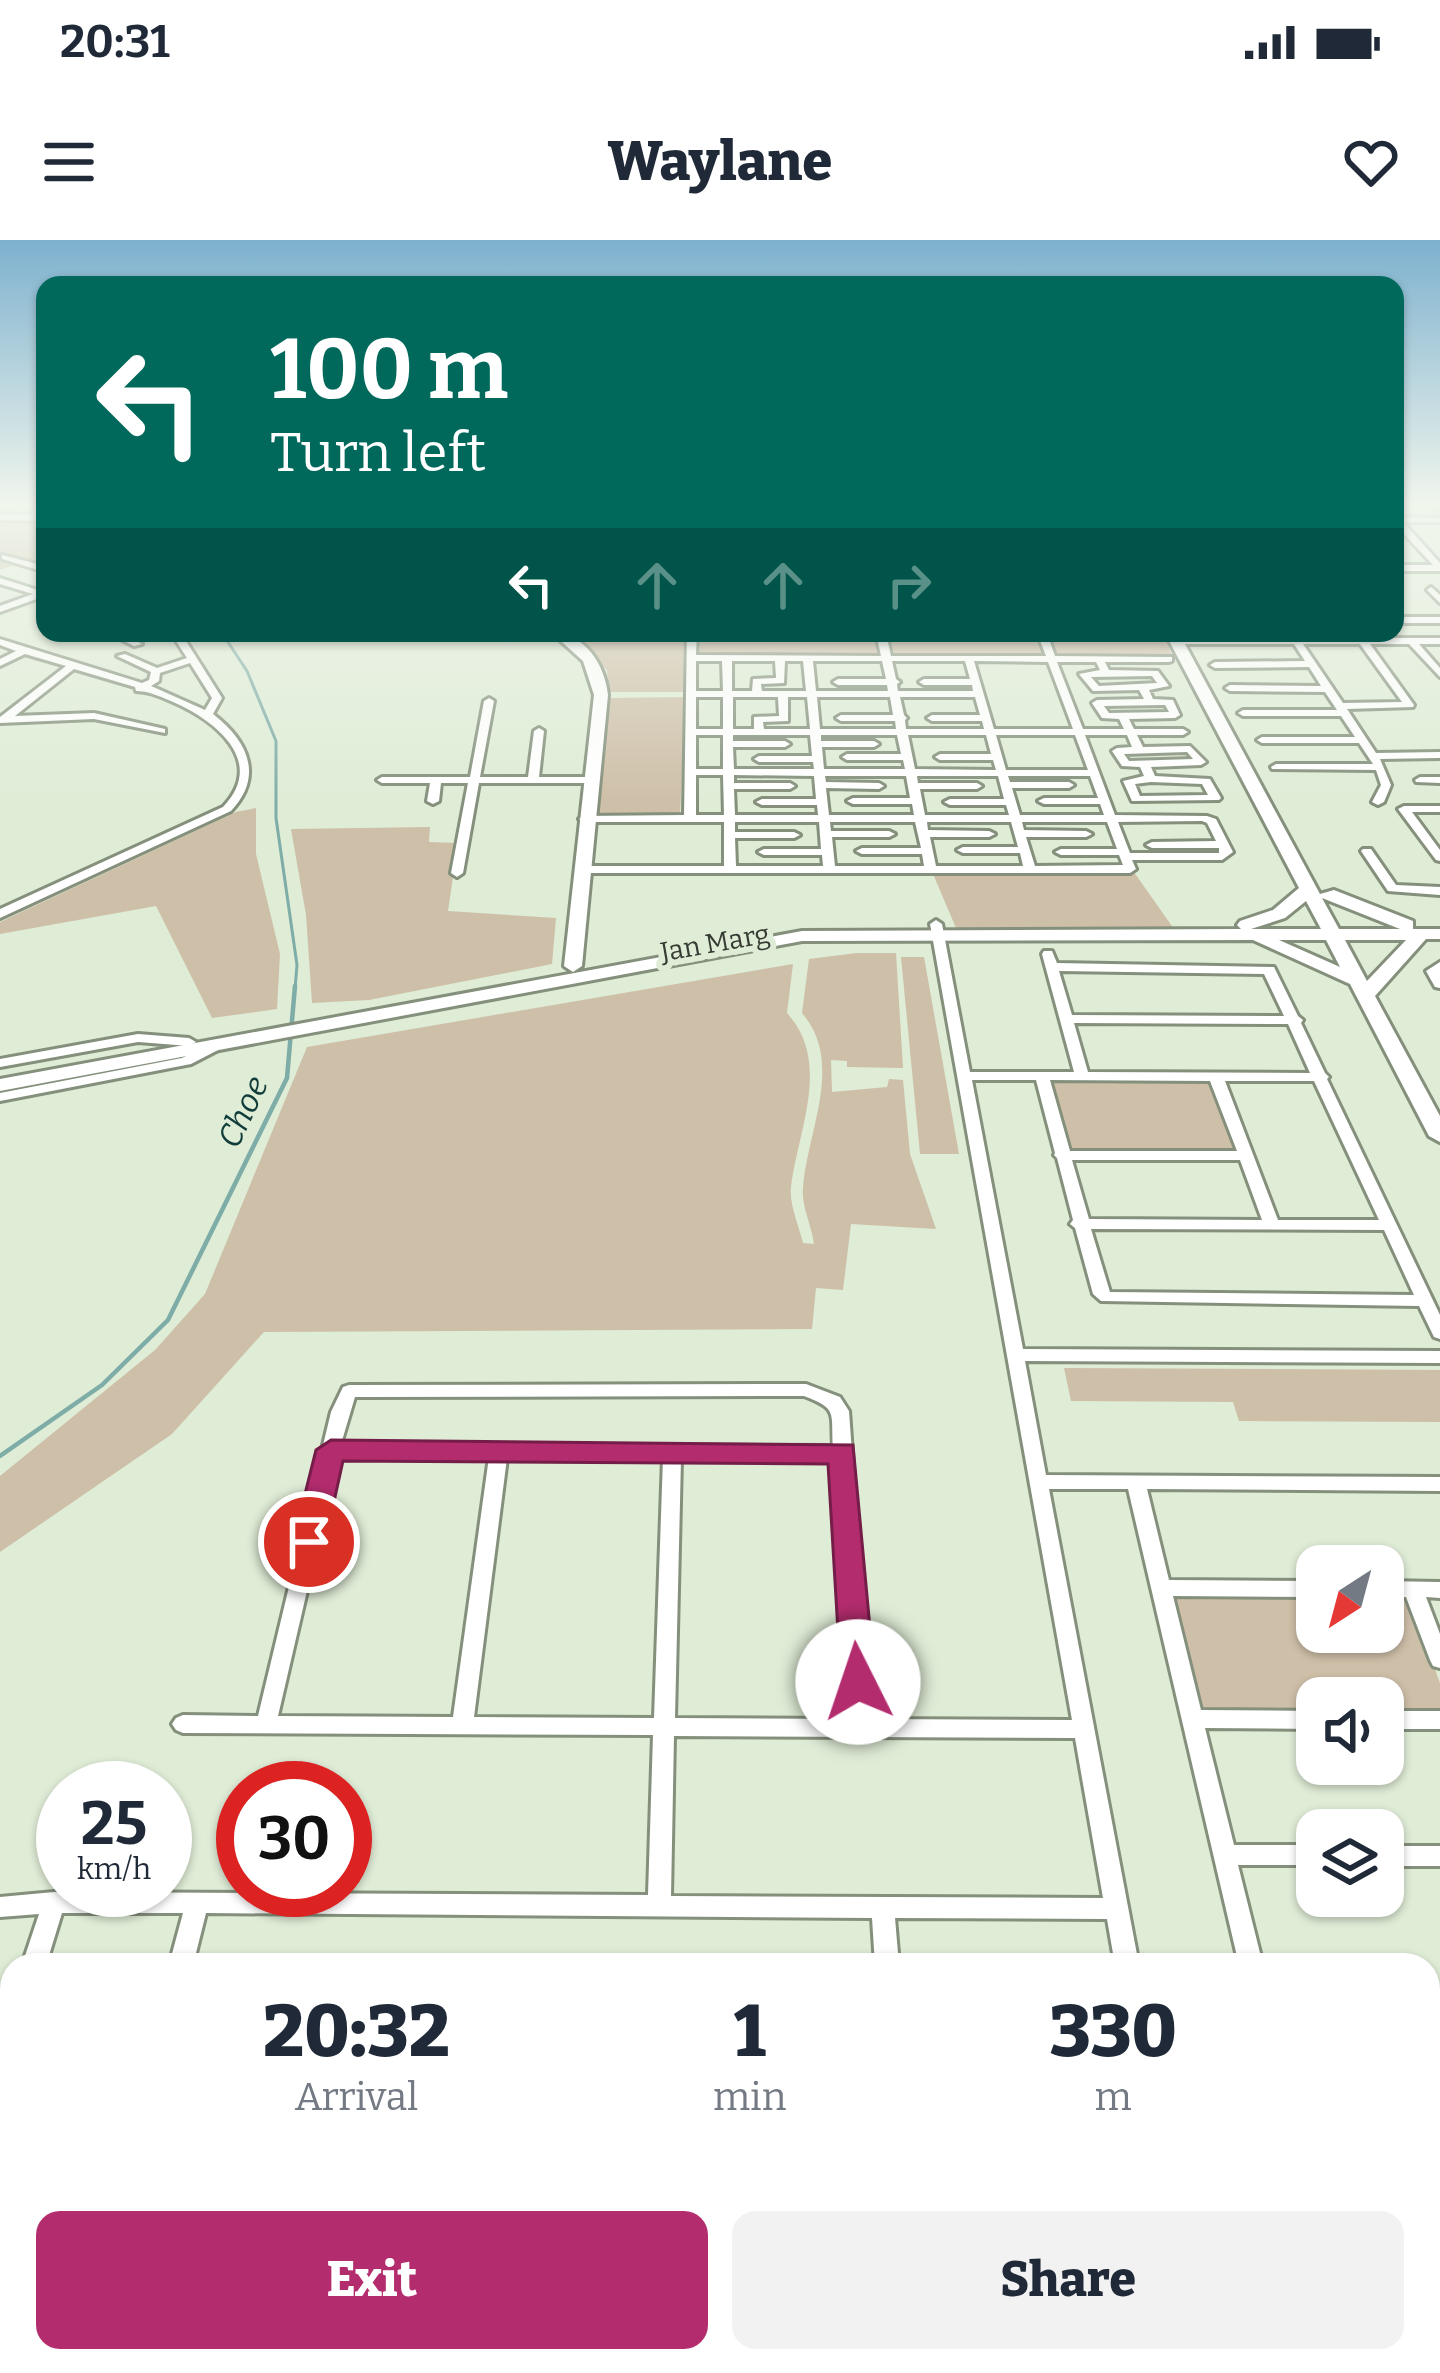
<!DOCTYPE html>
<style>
body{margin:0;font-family:Bitter,serif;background:#f2f2f3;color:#1f2937;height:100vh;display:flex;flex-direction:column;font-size:45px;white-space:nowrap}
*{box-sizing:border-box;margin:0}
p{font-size:39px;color:#747a83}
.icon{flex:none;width:66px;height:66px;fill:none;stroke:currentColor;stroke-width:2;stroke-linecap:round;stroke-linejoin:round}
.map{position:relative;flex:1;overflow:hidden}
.side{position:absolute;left:0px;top:1713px;width:1440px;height:420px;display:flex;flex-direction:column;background:#fff;border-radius:36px 36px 0 0;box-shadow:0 3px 9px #0004}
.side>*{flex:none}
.guide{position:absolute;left:36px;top:36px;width:1368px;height:366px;border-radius:24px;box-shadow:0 3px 9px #0004;background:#00695c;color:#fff;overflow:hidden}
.needle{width:78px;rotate:216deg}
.controls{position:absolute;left:1296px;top:1305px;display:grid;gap:24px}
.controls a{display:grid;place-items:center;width:108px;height:108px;border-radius:24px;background:#fff;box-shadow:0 3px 9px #0004;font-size:60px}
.speed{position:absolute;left:36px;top:1521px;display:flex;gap:24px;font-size:60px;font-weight:700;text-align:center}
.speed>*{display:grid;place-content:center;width:156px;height:156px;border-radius:50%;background:#fff;box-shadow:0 3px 9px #0004;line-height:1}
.speed small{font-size:30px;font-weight:400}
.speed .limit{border:18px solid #d22;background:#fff;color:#111}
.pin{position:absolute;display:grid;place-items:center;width:102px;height:102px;color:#fff;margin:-51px;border:6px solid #fff;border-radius:50%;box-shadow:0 3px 12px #0007}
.me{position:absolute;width:132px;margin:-66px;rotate:356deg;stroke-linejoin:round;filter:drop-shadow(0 0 9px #0008)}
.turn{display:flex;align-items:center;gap:42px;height:252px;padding:0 36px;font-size:54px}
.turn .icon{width:156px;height:156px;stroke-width:2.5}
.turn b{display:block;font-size:84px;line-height:102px}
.lanes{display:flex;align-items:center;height:114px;padding:0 36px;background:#0003;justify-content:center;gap:60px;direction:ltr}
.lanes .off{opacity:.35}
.eta{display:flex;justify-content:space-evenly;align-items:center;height:204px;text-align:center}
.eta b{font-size:72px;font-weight:800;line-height:84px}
.primary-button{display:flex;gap:24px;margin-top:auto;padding:24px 36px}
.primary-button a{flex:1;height:138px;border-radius:24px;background:#b32c6e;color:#fff;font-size:48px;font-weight:800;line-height:138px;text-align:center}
.primary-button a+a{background:#f2f2f3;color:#1f2937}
.status{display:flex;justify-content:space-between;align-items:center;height:84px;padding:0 60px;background:#fff;direction:ltr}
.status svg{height:33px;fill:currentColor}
header{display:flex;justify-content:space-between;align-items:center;height:156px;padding:0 36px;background:#fff;font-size:54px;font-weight:800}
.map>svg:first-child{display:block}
</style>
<div class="status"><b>20:31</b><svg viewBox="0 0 49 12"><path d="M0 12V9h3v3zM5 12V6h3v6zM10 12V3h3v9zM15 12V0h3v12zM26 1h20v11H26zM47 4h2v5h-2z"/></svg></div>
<header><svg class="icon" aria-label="menu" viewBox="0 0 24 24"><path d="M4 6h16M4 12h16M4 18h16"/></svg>Waylane<svg class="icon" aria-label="heart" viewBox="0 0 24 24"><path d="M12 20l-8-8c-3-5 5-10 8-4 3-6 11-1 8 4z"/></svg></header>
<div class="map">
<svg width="1440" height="2133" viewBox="0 0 1440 2133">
<rect width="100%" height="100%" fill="#dfecd6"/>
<!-- green -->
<path fill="#cebfa8" d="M 45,264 L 45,326 L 28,320 L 0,330 L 0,278 L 30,278 Z
M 570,393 L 685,393 L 687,452 L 609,452 L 607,430 Z
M 695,393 L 1163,393 L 1173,418 L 694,417 Z
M 686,457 L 680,575 L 595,576 L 608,458 Z
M 256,568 L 256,614 L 280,714 L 277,769 L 212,778 L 156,666 L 0,694 L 0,682 L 236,572 Z
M 430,587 L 429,602 L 458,603 L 448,671 L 556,678 L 552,724 L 369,760 L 312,763 L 306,675 L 291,589 Z
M 1131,628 L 1174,689 L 956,688 L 931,629 Z
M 857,713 L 896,713 L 903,828 L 847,827 L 847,821 L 831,820 L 832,852 L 887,847 L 889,839 L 903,840 L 910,914 L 936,989 L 851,984 L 843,1050 L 816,1048 L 812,1089 L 264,1092 L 172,1194 L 0,1312 L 0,1236 L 155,1110 L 205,1054 L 307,807 L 793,724 L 787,773 C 832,822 798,890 791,947 C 789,964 799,986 803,1003 L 814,1004 C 812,987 801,965 803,948 C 807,891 845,823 802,773 L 809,719 Z
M 901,717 L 924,717 L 959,914 L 920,914 Z
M 1042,836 L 1216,837 L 1246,916 L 1061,915 Z
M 1064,1128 L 1440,1130 L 1440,1182 L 1239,1181 L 1233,1162 L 1071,1161 Z
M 1175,1356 L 1317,1357 L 1317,1392 L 1383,1392 L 1383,1358 L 1409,1358 L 1440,1443 L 1440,1472 L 1383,1471 L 1383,1458 L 1317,1458 L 1317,1471 L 1202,1469 Z
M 1428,1809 L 1440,1809 L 1440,2032 L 1428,1990 Z
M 378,2121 L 615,2121 L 614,2133 L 377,2133 Z"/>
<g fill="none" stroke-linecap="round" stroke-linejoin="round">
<!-- stream-far1 -->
<path stroke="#7eaca7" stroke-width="3" d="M 222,393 L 247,431 L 276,501 L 276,578 L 297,725 L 295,749"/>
<!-- stream -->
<path stroke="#7eaca7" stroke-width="4.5" d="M 0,1216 L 102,1145 L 168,1080 L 287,838 L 295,746"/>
<defs>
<path id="street" d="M 37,264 L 45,265 L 33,279 L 27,279 Z
M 1433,264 L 1440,264 L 1440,270 Z
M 1395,277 L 1440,278 L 1440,282 L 1403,282 L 1440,323 L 1440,331 L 1395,331 L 1395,325 L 1433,325 L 1395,284 Z
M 2,315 L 45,326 L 45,332 L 2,319 Z
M 0,338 L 41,351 L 45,350 L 45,356 L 0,372 L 0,366 L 33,354 L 0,344 Z
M 1431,347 L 1440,355 L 1440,363 L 1427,350 Z
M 1395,377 L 1440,377 L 1440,383 L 1395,383 Z
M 109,393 L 121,393 L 142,404 L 134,406 Z
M 171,393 L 181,393 L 222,458 L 213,474 C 248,501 264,536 231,571 L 0,678 L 0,669 L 223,567 C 268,520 213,479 171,461 C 159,456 148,451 136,451 L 135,447 L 74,429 L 15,476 L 94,473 L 165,489 L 165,493 L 94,479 L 0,483 L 0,477 L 66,426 L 25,414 L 0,426 L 0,419 L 16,411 L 0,405 L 0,399 L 142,443 L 149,440 L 151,432 L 117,416 L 125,414 L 157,428 L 187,418 ZM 190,423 L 212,458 L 205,470 L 151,446 L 159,441 L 160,433 Z
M 687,393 L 697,393 L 696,415 L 881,416 L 876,393 L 886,393 L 891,416 L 1046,416 L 1037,393 L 1047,393 L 1055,416 L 1172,417 L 1172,421 L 1169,422 L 1105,422 L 1109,430 L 1158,431 L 1169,446 L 1149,450 L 1153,459 L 1173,460 L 1180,475 L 1175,478 L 1129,479 L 1134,489 L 1183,489 L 1188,492 L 1183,495 L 1137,495 L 1143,507 L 1190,506 L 1206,522 L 1201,525 L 1151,527 L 1155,536 L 1210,539 L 1221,558 L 1219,560 L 1132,561 L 1123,541 L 1144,536 L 1140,527 L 1122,526 L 1112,511 L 1117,508 L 1132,507 L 1127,495 L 1085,495 L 1115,575 L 1207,576 L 1216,579 L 1233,612 L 1222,620 L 1132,620 L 1136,629 L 1130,633 L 577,633 L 577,627 L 581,626 L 724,626 L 724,582 L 585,582 L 579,579 L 585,576 L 684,575 ZM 696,421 L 722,421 L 723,451 L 696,451 ZM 732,421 L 775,421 L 776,438 L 753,439 L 752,451 L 732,451 ZM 785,421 L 803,421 L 806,451 L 762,451 L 761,444 L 784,443 ZM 813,421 L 882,421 L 886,439 L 838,439 L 833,442 L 838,445 L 887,445 L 888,451 L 816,451 ZM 892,421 L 965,421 L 970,439 L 924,439 L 919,442 L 924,445 L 972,445 L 973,451 L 898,451 L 897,444 L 900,442 L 896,439 ZM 974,421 L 1048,422 L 1073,489 L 994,489 ZM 1057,422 L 1096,422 L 1100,430 L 1079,434 L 1093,451 L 1139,450 L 1144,459 L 1097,460 L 1092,463 L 1102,478 L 1119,479 L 1124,489 L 1083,489 ZM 1152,436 L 1157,443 L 1099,446 L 1091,437 ZM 696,457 L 723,457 L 723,489 L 696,489 ZM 733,457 L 778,457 L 779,476 L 754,477 L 754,489 L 733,489 ZM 788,457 L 807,457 L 810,489 L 764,489 L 763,482 L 788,481 ZM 817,457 L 890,457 L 893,475 L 841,475 L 836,478 L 841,481 L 895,481 L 896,489 L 820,489 ZM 900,457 L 975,457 L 980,475 L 932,475 L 927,478 L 932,481 L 982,481 L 984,489 L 906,489 L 905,480 L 907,478 L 904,475 ZM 1165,465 L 1169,472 L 1109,473 L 1104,466 ZM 696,495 L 723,495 L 723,529 L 696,529 ZM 733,495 L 810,495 L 812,516 L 759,516 L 754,519 L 759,522 L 813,522 L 814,529 L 734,529 L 733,507 L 785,507 L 790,504 L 785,501 L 733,501 ZM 821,495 L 897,495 L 901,514 L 847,514 L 842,517 L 847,520 L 903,520 L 905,529 L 824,529 L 822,507 L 874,507 L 879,504 L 874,501 L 821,501 ZM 908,495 L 986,495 L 991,514 L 940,514 L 935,517 L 940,520 L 993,520 L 996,530 L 915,529 ZM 996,495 L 1075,495 L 1088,530 L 1006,530 ZM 1187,512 L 1193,519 L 1129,521 L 1124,514 ZM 696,535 L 723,535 L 724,575 L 696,575 ZM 734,535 L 814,536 L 816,559 L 762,559 L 756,562 L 762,565 L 817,565 L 818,575 L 735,575 L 734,549 L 790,549 L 795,546 L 790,543 L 734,543 ZM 825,536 L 906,536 L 910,558 L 853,558 L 847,561 L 853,564 L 912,564 L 914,575 L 829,575 L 826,548 L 879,549 L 884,546 L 879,543 L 826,542 ZM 917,536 L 998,536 L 1004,559 L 950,559 L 944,562 L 950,565 L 1006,565 L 1009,575 L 925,575 L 920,549 L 977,549 L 982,546 L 977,543 L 918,543 ZM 1008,536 L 1090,536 L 1098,558 L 1044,558 L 1038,561 L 1044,564 L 1100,564 L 1104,575 L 1020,575 L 1012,548 L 1069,548 L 1074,545 L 1069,542 L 1010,542 ZM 1151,542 L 1202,544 L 1208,555 L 1140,556 L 1135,544 ZM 1202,581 L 1207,583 L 1216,601 L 1152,602 L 1146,605 L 1152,608 L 1219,608 L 1219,613 L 1130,613 L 1118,582 ZM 735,582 L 819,582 L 821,609 L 764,609 L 758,612 L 764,615 L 822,615 L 823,626 L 736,626 L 735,598 L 794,598 L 800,595 L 794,592 L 735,592 ZM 830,582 L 915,582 L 921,608 L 862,608 L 856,611 L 862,614 L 922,614 L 924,626 L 835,626 L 832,597 L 889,597 L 895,594 L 889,591 L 831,591 ZM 927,582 L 1011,582 L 1018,607 L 963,607 L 957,610 L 963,613 L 1020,613 L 1023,626 L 936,626 L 930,597 L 989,597 L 995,594 L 989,591 L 928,590 ZM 1022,582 L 1107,582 L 1117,609 L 1061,609 L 1055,612 L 1061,615 L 1119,615 L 1123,625 L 1035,626 L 1026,597 L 1086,597 L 1092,594 L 1086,591 L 1024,590 Z
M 1288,393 L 1296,393 L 1299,398 L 1440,398 L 1440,404 L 1419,404 L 1440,428 L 1440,437 L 1409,404 L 1370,404 L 1414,465 L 1413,467 L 1347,469 L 1376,513 L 1440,512 L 1440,518 L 1380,519 L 1391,545 L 1384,562 L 1378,565 L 1372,562 L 1381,545 L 1376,530 L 1272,529 L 1271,527 L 1276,524 L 1373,524 L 1359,503 L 1262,503 L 1257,500 L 1262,497 L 1355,497 L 1341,476 L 1243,476 L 1238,473 L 1243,470 L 1337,470 L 1325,452 L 1230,451 L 1225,448 L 1230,445 L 1321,446 L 1309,427 L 1215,428 L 1210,425 L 1215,422 L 1305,421 L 1294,404 L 1175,404 L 1170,401 L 1175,398 L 1290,398 ZM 1303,404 L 1360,404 L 1402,462 L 1343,463 Z
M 489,458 L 494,461 L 480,537 L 528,537 L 534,491 L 539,488 L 544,491 L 539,537 L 592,537 L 597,540 L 592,543 L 479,543 L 463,633 L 457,637 L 451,633 L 468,543 L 441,543 L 439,561 L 433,564 L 427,561 L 430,543 L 382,543 L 377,540 L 382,537 L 470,537 L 484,461 Z
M 1420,537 L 1440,537 L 1440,543 L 1416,542 L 1415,540 Z
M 1404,566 L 1440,566 L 1440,572 L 1412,572 L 1440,610 L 1440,621 L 1436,620 L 1398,569 Z
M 1363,609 L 1371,609 L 1396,645 L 1440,647 L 1440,655 L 1388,651 L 1361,611 Z
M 936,680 L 942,684 L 970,832 L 1074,832 L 1042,714 L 1044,711 L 1052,711 L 1057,723 L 1274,727 L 1298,776 L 1303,780 L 1301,783 L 1325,833 L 1329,837 L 1327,839 L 1440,1075 L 1440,1099 L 1434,1097 L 1419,1066 L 1101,1061 L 1093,1054 L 1075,988 L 1070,984 L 1073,980 L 1057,918 L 1054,915 L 1055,913 L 1036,840 L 972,840 L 1023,1109 L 1440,1111 L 1440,1123 L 1025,1121 L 1046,1235 L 1440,1237 L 1440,1251 L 1147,1249 L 1169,1340 L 1317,1341 L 1317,1357 L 1173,1356 L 1201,1470 L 1317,1471 L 1317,1489 L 1205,1488 L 1234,1605 L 1317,1605 L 1317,1625 L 1238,1625 L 1263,1725 L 1239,1725 L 1128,1249 L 1049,1249 L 1139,1725 L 1115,1725 L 1107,1679 L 895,1678 L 899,1725 L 875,1725 L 872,1678 L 206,1673 L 193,1725 L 169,1725 L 183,1673 L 62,1673 L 46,1725 L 22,1725 L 39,1674 L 0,1677 L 0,1657 L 54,1652 L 648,1655 L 653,1495 L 183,1493 L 176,1490 L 172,1484 L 176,1478 L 183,1475 L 258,1476 L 331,1172 L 343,1147 L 349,1145 L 806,1144 L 840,1157 L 849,1171 L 871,1479 L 1072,1480 L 930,684 ZM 1059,731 L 1264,734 L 1284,776 L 1072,775 ZM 1074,783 L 1288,784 L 1310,833 L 1088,832 ZM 1050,840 L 1210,841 L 1237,911 L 1070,911 ZM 1225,841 L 1314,841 L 1379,980 L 1278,980 ZM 1072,920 L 1240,920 L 1262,980 L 1089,979 ZM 1091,989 L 1384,990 L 1414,1055 L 1110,1052 ZM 804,1156 C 838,1169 831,1172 833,1206 L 341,1204 L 355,1157 ZM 338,1217 L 489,1217 L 453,1477 L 278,1476 ZM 507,1218 L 663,1218 L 654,1478 L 474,1477 ZM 681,1219 L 834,1219 L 850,1479 L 675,1478 ZM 674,1496 L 1075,1498 L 1103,1658 L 671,1656 Z
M 1440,722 L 1440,748 L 1435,747 L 1426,731 Z
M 138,794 L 189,798 L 196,802 L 189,806 L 138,802 L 0,827 L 0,819 Z
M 213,803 L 218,804 L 218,810 L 191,824 L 0,861 L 0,853 L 182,818 Z
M 1383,1341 L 1440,1342 L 1440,1358 L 1426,1357 L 1440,1394 L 1440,1428 L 1433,1426 L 1430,1420 L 1406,1357 L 1383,1357 Z
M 1383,1471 L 1440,1471 L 1440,1489 L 1383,1489 Z
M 1383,1606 L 1440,1606 L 1440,1626 L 1383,1626 Z
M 1428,1771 L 1440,1771 L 1440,1795 L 1428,1795 Z
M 12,1782 L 12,1833 L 9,1841 L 0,1844 L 0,1794 L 3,1786 Z
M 1428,2053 L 1438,2057 L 1440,2063 L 1440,2124 L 1430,2120 L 1428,2115 Z
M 69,2121 L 97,2121 L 94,2133 L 66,2133 Z
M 335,2121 L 363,2121 L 361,2133 L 333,2133 Z
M 631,2121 L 659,2121 L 658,2133 L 630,2133 Z
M 903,2121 L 931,2121 L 931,2133 L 903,2133 Z
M 1186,2121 L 1214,2121 L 1216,2133 L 1188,2133 Z"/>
<path id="secondary" d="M 0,274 L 45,275 L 45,281 L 0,280 Z
M 552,393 C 585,393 605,425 608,455 L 582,726 L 573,732 L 564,726 L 594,455 L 583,421 Z
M 1165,393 L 1179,393 L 1320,654 L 1334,650 L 1413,681 L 1413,689 L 1440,689 L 1440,699 L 1426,699 L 1375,756 L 1440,876 L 1440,902 L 1429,896 L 1350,744 L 1253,700 L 802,701 L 0,851 L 0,839 L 802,691 L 1241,689 L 1237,685 L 1240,681 L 1273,670 L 1299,648 ZM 1322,658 L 1400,689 L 1339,689 ZM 1306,661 L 1321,689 L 1251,689 L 1285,678 ZM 1279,700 L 1326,700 L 1340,727 ZM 1345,700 L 1406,700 L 1367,741 Z"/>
</defs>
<!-- street casing -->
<use href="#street" stroke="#84907c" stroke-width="6"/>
<!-- secondary casing -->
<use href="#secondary" stroke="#84907c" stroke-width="6"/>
<!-- street -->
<use href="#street" fill="#fff" fill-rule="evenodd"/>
<!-- secondary -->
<use href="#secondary" fill="#fff" fill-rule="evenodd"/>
</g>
<!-- sky -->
<linearGradient id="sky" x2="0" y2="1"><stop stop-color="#7db1ce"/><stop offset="0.47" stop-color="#f1f6ed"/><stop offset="1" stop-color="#f1f6ed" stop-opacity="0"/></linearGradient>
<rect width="1440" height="563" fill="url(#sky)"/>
<!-- route -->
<path fill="#b32c6e" stroke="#741d48" stroke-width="3" d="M 331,1200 L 853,1205 L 875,1442 L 870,1452 L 846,1452 L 841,1442 L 828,1224 L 343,1221 L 325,1302 L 309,1314 L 293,1302 L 316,1210 Z"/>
<g text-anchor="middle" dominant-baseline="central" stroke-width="12" stroke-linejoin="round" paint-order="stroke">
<!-- far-street labels -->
<g font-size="27" fill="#353a32" stroke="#dfecd6">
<text transform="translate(715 703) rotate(-10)">Jan Marg</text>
</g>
<!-- water labels -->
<g font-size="33" font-style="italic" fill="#103c39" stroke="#dfecd6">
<text transform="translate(243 872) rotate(-65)">Choe</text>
</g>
</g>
</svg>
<div class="controls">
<a><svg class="needle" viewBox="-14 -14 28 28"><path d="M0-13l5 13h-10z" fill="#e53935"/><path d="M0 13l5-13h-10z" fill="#747a83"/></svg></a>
<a><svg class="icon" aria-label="sound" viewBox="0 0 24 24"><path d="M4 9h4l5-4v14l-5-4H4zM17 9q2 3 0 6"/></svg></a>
<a><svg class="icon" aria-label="layers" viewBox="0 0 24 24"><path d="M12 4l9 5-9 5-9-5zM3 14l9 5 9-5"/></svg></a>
</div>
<div class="speed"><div>25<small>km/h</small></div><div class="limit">30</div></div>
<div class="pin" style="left:309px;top:1302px;background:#d93025"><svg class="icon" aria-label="arrive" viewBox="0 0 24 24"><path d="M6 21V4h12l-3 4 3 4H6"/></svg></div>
<svg class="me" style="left:858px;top:1442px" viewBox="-20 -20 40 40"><circle r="19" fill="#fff"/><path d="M0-13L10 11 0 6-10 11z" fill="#b32c6e"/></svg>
<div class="guide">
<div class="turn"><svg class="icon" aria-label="left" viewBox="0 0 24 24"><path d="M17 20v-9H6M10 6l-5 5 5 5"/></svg><div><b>100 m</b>Turn left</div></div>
<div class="lanes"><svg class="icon" aria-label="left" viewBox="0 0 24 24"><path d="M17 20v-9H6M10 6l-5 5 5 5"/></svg><svg class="icon off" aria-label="ahead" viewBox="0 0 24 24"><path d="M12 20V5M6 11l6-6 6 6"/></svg><svg class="icon off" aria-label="ahead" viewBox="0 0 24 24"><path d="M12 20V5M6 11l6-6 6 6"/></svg><svg class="icon off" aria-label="right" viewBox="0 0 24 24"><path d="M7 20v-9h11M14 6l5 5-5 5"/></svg></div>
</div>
<section class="side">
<div class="eta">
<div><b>20:32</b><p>Arrival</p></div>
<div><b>1</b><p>min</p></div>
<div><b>330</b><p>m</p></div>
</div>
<div class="primary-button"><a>Exit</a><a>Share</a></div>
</section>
</div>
